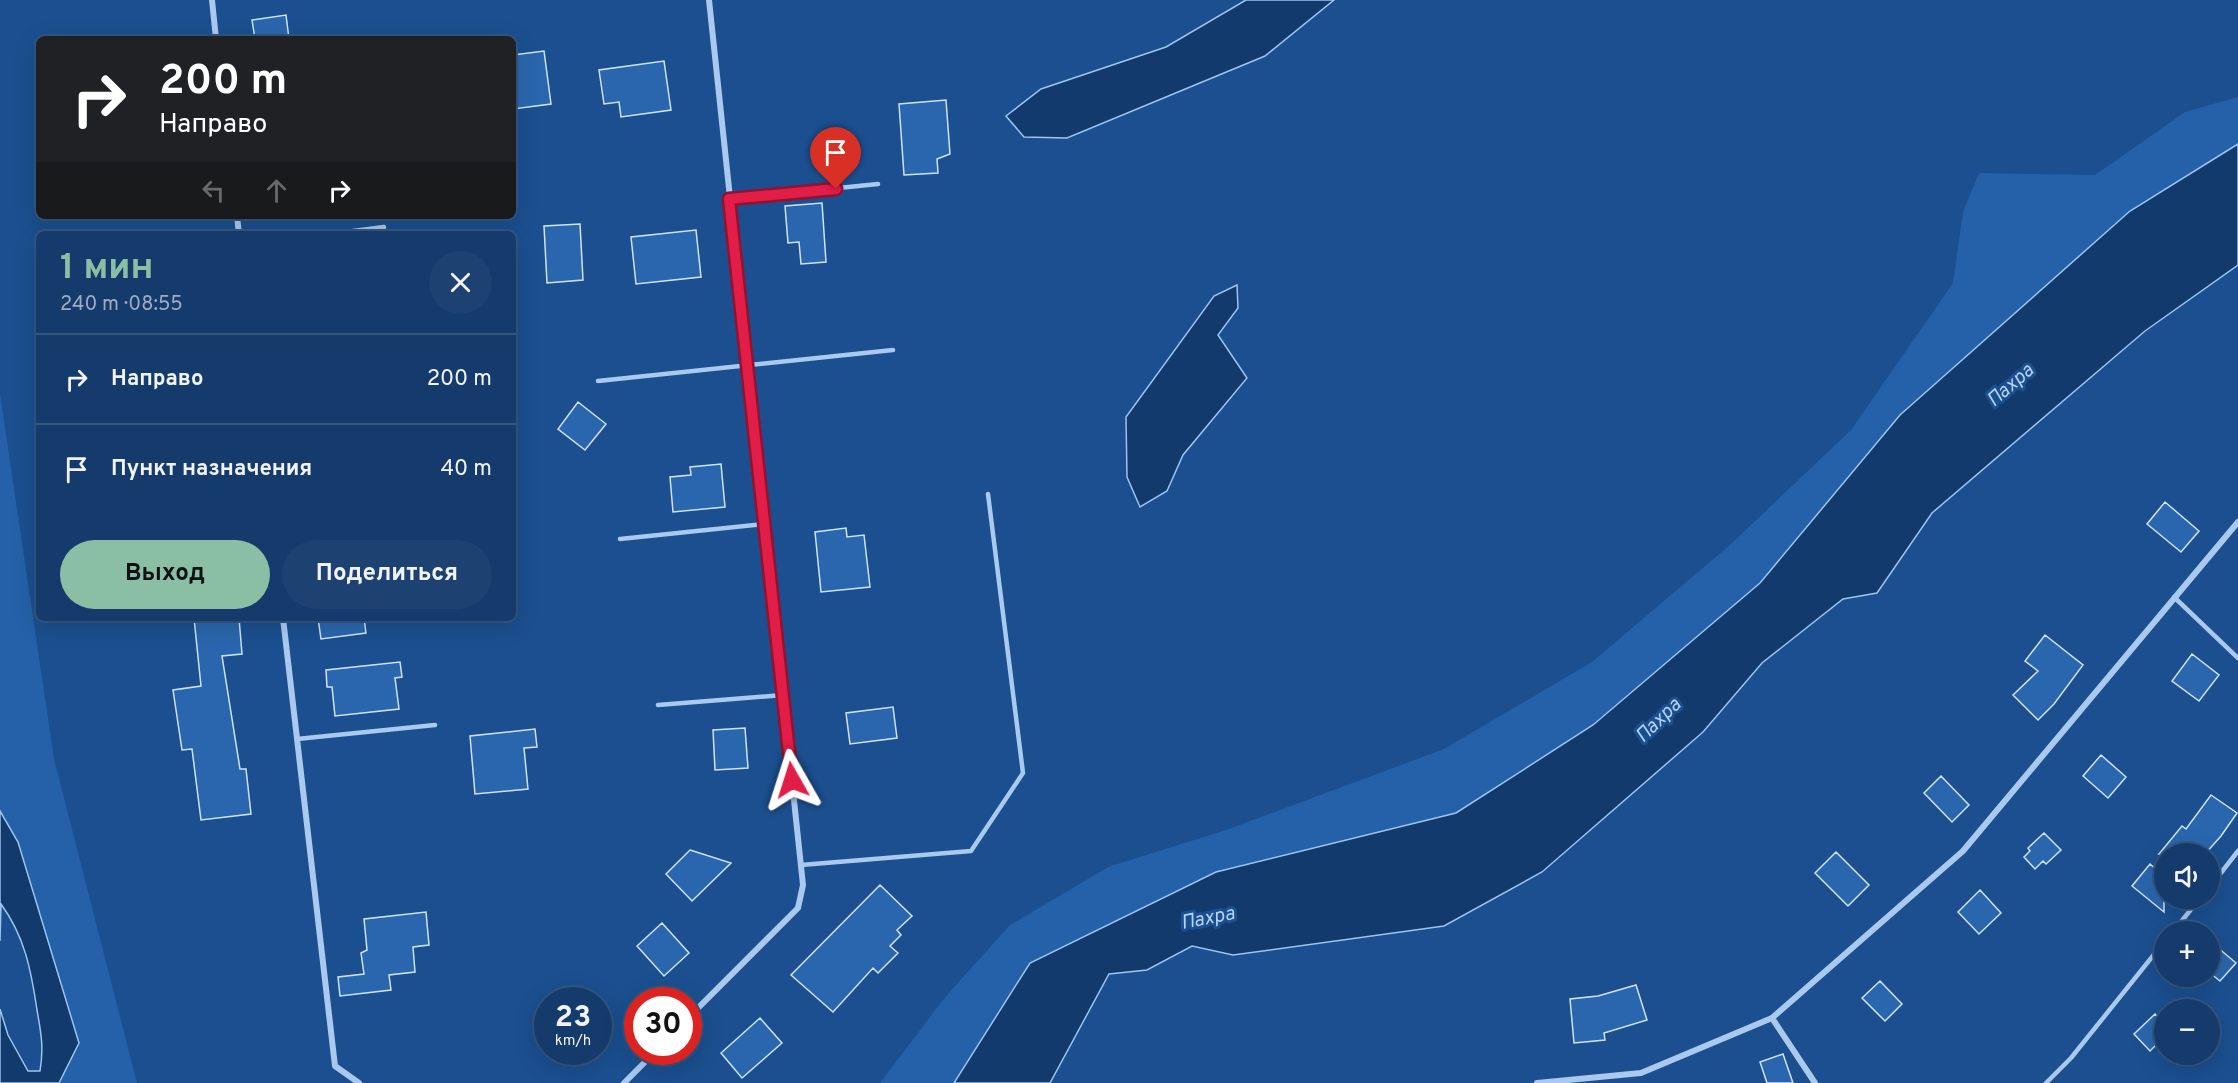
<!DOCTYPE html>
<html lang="ru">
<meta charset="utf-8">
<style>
body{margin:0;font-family:Overpass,sans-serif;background:#1d4271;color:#f1f3f6;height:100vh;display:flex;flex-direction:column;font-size:22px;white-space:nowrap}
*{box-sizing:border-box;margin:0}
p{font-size:20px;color:#9dadc1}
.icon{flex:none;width:33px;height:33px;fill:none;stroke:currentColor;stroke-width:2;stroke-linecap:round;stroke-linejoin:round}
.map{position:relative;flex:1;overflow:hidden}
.panel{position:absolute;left:36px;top:231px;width:480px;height:390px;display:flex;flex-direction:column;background:#143b6b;border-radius:9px;box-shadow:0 6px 24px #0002,0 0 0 2px #33557e}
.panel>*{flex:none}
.banner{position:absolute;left:36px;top:36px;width:480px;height:183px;border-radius:9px;box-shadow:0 6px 24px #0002,0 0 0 2px #33557e;background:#202124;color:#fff;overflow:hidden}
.tools{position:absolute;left:2154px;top:843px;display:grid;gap:12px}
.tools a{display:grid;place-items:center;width:66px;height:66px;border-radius:50%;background:#143b6b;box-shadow:0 6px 24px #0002,0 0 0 2px #33557e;font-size:30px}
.speed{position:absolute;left:534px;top:987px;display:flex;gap:12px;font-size:30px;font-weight:700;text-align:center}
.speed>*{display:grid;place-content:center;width:78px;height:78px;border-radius:50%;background:#143b6b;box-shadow:0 6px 24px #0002,0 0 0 2px #33557e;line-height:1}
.speed small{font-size:15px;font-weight:400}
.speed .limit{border:9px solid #d22;background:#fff;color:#111}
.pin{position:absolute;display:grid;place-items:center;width:51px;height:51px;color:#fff;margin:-62px -26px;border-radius:50% 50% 50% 0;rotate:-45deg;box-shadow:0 0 6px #0007}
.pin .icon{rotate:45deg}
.me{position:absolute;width:66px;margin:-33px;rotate:354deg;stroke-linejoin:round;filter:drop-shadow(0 0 4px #0008)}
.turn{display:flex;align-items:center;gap:21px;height:126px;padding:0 24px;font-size:27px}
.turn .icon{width:78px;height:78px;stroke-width:2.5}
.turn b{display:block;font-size:42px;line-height:51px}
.lanes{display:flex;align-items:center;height:57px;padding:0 24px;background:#0003;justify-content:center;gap:30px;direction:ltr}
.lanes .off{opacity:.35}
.round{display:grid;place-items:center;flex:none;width:63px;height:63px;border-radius:32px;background:#1d4271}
.head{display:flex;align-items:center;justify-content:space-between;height:102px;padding:0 24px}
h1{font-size:36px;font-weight:700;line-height:45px;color:#8abfa5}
.button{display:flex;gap:12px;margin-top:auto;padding:12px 24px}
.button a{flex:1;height:69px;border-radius:36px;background:#8abfa5;color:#111;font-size:24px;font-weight:700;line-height:69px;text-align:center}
.button a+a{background:#1d4271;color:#f1f3f6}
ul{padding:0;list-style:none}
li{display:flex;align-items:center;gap:18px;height:90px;padding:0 24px;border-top:2px solid #33557e}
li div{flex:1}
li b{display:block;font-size:22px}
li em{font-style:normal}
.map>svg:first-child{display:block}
</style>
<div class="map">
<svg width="2238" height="1083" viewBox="0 0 2238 1083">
<rect width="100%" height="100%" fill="#1b4f8f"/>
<!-- green -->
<path fill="#2461a8" d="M 2238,97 L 2238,144 L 2130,211 L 1900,415 L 1760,583 L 1593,725 L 1456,813 L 1216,872 L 1030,963 L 954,1083 L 880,1083 L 946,996 L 1010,925 L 1108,867 L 1226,830 L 1444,749 L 1592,662 L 1731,544 L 1851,430 L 1953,283 L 1963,212 L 1979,173 L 2095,175 L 2185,112 Z
M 0,394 L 54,759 L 137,1083 L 59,1083 L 79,1043 L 18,842 L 0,811 Z"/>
<!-- water -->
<path fill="#123a6d" stroke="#9cc4f0" stroke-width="1.5" d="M 1246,0 L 1334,0 L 1265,56 L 1067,138 L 1024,137 L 1006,116 L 1041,89 L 1166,47 Z
M 2238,144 L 2238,265 L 2145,331 L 1932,513 L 1877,593 L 1843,599 L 1762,663 L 1703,732 L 1542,872 L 1444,926 L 1233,955 L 1192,946 L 1147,970 L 1109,974 L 1050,1083 L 954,1083 L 1030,963 L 1216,872 L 1456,813 L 1593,725 L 1760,583 L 1900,415 L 2130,211 Z
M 1237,285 L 1238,308 L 1218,335 L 1247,378 L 1183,455 L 1167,491 L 1140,507 L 1127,477 L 1126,417 L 1214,296 Z
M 0,811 L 18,842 L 79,1043 L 59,1083 L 0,1083 L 0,1009 L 8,1035 L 28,1071 L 40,1071 C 44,1047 41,1033 37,1010 C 31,970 25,937 1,904 L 0,941 Z"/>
<!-- building -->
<path fill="#2a66ad" stroke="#cfe3fa" stroke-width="1.5" d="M 286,15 L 289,39 L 255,39 L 252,20 Z
M 544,51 L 551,104 L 513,109 L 513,55 Z
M 664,61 L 671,110 L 621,117 L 619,102 L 604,104 L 599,70 Z
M 946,100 L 950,154 L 937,159 L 938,173 L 904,175 L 899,104 Z
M 822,203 L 826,262 L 801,264 L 799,242 L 788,243 L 785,206 Z
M 580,224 L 583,280 L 547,283 L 544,226 Z
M 696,230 L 701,277 L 636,284 L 631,237 Z
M 578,402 L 606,424 L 585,450 L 558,429 Z
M 721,464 L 725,507 L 673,512 L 670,477 L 691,475 L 690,467 Z
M 2165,502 L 2199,531 L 2181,552 L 2147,524 Z
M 846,528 L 847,537 L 864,535 L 870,587 L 821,592 L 815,532 Z
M 194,618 L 239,618 L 242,654 L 222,656 L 240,769 L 246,769 L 251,814 L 201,820 L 192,749 L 182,750 L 173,690 L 201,686 Z
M 318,618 L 364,618 L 366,633 L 321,639 Z
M 2045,635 L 2083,665 L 2054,704 L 2038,720 L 2013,695 L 2038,671 L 2025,661 Z
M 2192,654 L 2219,675 L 2199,701 L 2172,681 Z
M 400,662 L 402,677 L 395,678 L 399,709 L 335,716 L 332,687 L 327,687 L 326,670 Z
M 893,707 L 897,738 L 850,744 L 846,713 Z
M 745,728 L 748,768 L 715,770 L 713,730 Z
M 535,729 L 537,747 L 524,748 L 528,789 L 475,794 L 470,736 Z
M 2101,755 L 2126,777 L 2108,798 L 2083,776 Z
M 1941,776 L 1969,805 L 1952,822 L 1924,793 Z
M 2211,795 L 2237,813 L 2221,836 L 2205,854 L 2159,854 L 2182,826 L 2186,829 Z
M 2044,833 L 2061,850 L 2046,864 L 2043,861 L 2035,869 L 2024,857 L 2030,851 L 2028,848 Z
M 690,850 L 731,863 L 692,901 L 666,874 Z
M 1836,852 L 1869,885 L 1848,906 L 1815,873 Z
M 2150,864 L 2164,876 L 2164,912 L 2132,886 Z
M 880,885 L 912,916 L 897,930 L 901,935 L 890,946 L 898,953 L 878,973 L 873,968 L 833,1012 L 791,975 Z
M 1980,890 L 2001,913 L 1979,934 L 1958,912 Z
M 426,912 L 429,945 L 413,947 L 415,972 L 389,975 L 391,990 L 340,996 L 338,977 L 364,974 L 361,953 L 367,950 L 364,919 Z
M 662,923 L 689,953 L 664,976 L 637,946 Z
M 2210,941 L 2236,963 L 2220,981 L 2210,973 Z
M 1880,981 L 1902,1004 L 1885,1021 L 1862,998 Z
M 1636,985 L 1647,1020 L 1604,1033 L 1605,1040 L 1574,1043 L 1570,999 L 1598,996 Z
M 2155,1014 L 2164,1024 L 2164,1037 L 2150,1051 L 2134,1034 Z
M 760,1018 L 782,1043 L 742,1078 L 721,1053 Z
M 1783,1054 L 1793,1083 L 1767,1083 L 1760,1062 Z"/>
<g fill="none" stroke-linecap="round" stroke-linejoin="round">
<!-- service -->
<path stroke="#a9c9ee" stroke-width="4.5" d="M 729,199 L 878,184
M 330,234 L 384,227
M 598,381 L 893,350
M 620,539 L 765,524
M 2174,597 L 2238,658
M 658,705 L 783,695
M 297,739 L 435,725
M 801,865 L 971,851 L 1023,773 L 988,494
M 2210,887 L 2238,851
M 2173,932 L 2200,898
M 2046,1083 L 2071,1058 L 2164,942"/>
<!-- minor -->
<path stroke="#a9c9ee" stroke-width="6" d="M 212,0 L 216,39
M 237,216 L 239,234
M 283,618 L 335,1066 L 359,1083
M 688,1018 L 798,908 L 803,885 L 709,0
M 1772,1018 L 1815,1083
M 624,1083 L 655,1052
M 1537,1083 L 1641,1073 L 1772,1018 L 1963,851 L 2238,522"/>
</g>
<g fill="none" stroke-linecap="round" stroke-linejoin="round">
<defs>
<path id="route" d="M 792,780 L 729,199 L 836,189"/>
</defs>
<!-- route casing -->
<use href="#route" stroke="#92132f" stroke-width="15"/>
<!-- route -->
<use href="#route" stroke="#e11d48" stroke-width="10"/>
</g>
<g text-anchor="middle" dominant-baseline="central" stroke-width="6" stroke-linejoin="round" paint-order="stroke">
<!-- water labels -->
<g font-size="20" font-style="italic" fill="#b5d3f5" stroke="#1b4f8f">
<text transform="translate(2011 386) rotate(-41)">Пахра</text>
<text transform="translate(1659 721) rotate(-44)">Пахра</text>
<text transform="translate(1208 919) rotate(-11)">Пахра</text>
</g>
</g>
</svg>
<div class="tools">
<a><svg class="icon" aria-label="sound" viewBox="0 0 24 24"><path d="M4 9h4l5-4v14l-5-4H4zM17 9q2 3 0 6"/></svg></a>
<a>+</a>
<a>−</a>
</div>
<div class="speed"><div>23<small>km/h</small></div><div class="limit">30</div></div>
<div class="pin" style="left:836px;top:189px;background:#d93025"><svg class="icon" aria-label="arrive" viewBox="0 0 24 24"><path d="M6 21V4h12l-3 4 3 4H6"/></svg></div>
<svg class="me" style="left:792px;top:780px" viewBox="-20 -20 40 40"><path d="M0-17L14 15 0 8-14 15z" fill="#e11d48" stroke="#fff" stroke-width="4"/></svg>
<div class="banner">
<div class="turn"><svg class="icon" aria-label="right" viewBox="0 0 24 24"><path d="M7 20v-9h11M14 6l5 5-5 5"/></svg><div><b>200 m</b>Направо</div></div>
<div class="lanes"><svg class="icon off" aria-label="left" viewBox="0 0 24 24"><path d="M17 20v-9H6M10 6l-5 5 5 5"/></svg><svg class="icon off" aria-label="ahead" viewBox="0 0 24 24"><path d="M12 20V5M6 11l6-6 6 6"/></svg><svg class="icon" aria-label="right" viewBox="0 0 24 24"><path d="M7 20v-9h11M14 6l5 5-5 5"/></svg></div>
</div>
<section class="panel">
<div class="head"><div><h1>1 мин</h1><p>240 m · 08:55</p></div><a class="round"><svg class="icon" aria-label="close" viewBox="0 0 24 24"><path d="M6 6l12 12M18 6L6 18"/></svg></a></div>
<ul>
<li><svg class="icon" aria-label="right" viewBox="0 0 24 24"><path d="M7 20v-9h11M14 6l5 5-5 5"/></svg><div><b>Направо</b></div><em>200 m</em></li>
<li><svg class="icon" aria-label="arrive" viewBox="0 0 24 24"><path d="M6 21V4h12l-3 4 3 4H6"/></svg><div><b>Пункт назначения</b></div><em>40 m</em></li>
</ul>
<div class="button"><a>Выход</a><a>Поделиться</a></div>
</section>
</div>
